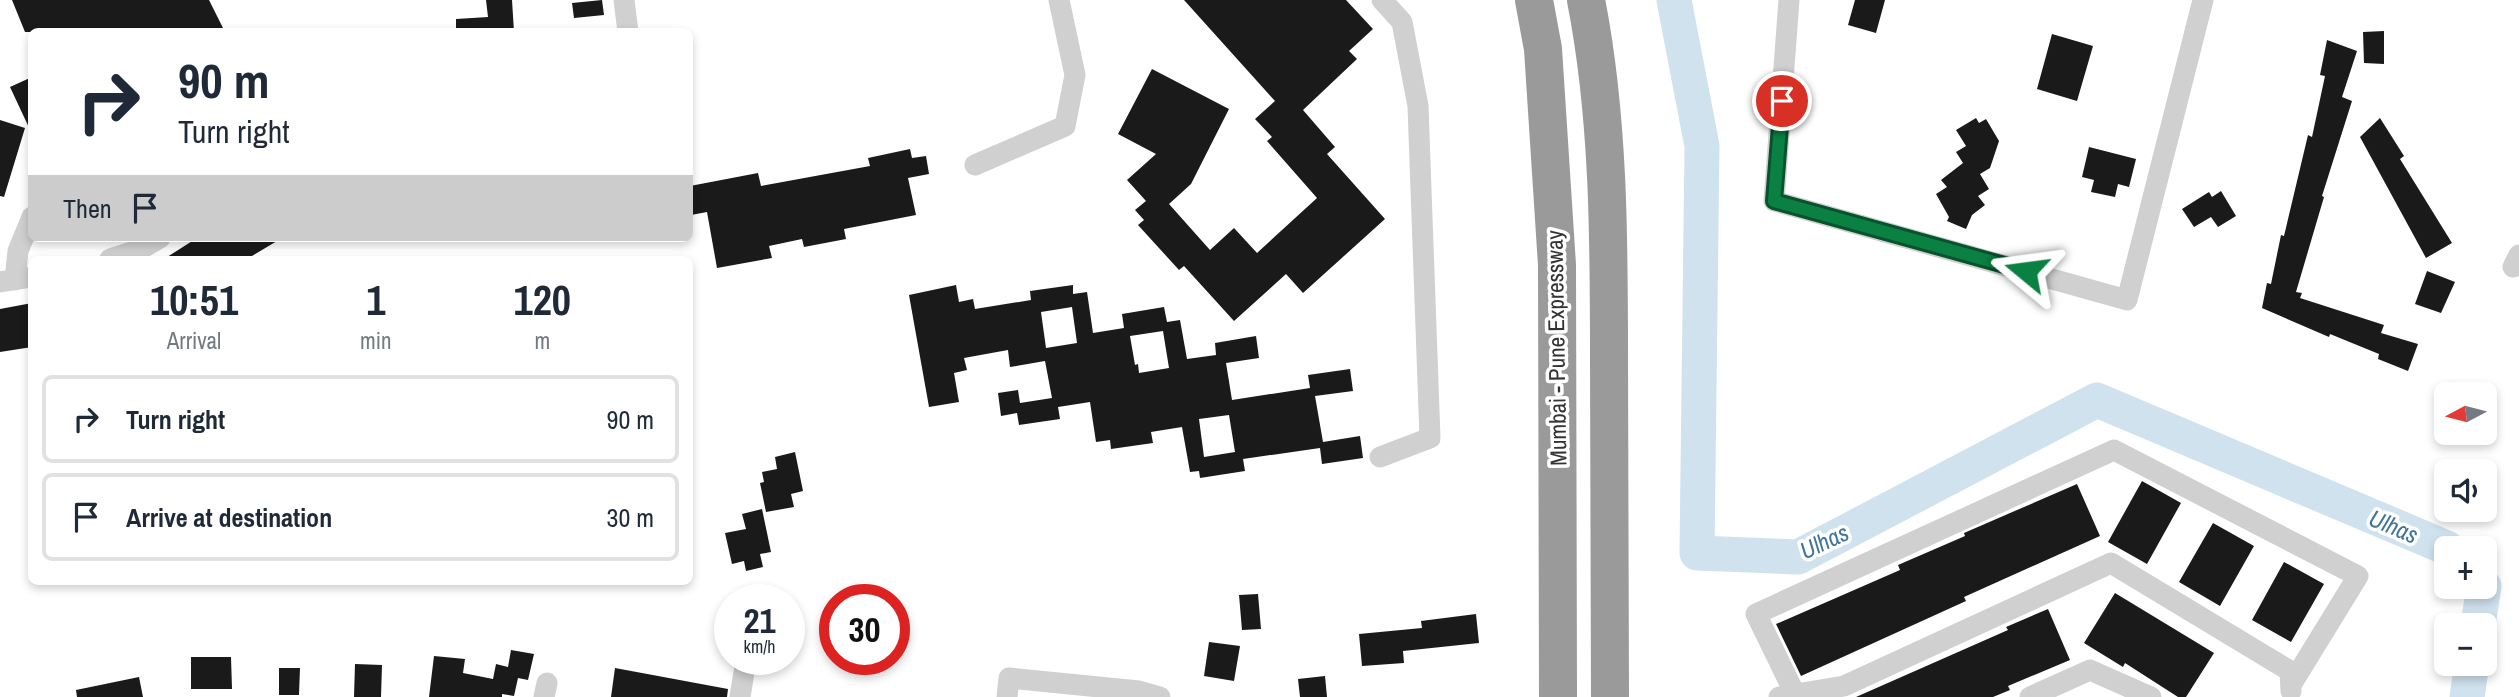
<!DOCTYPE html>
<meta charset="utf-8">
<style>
body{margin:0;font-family:"Archivo Narrow",sans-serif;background:#f2f2f3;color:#1f2937;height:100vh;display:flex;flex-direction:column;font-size:26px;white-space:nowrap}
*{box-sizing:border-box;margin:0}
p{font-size:23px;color:#747a83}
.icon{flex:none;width:38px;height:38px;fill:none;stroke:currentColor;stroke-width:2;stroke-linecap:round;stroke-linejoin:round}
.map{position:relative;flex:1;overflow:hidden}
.drawer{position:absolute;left:28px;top:256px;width:665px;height:329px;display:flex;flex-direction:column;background:#fff;border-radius:10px;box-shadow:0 4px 10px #0003}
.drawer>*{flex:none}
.banner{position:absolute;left:28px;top:28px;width:665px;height:214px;border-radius:10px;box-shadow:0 4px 10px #0003;background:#fff;color:#1f2937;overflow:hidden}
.needle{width:46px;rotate:263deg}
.controls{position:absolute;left:2434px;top:382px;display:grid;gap:14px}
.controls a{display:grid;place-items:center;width:63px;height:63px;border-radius:10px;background:#fff;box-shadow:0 4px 10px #0003;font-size:35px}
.speed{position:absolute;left:714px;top:584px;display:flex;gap:14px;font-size:35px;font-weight:700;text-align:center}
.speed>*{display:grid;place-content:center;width:91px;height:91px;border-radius:50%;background:#fff;box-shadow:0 4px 10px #0003;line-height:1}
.speed small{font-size:18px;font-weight:400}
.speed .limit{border:10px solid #d22;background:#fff;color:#111}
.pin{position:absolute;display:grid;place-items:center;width:60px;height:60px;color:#fff;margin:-30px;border:4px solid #fff;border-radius:50%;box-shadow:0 2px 7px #0007}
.me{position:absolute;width:77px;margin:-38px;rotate:286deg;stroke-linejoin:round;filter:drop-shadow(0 0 5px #0008)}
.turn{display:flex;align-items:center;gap:24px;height:147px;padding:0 35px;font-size:32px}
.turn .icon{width:91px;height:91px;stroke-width:2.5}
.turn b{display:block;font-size:49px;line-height:60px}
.then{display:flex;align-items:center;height:66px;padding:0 35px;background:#0003;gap:14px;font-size:26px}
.eta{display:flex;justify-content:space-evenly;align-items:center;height:119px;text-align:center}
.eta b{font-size:42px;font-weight:800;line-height:49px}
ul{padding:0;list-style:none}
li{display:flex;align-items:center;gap:21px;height:88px;margin:0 14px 10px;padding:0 21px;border:4px solid #e0e1e3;border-radius:10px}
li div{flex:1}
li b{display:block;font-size:26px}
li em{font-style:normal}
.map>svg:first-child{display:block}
</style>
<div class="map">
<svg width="2519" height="697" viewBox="0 0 2519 697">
<rect width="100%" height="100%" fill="#fff"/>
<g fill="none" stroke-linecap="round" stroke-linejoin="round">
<!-- river -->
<path stroke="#cfe2ee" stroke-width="35" d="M 1674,0 L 1702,146 L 1697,553 L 1798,557 L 2097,400 L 2447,548
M 2478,625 L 2484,586
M 2467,697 L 2472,663"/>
</g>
<!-- building -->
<path fill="#1a1a1a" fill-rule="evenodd" d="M 12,0 L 209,0 L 225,32 L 25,32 Z
M 486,0 L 512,0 L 514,32 L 456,32 L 456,19 L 488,17 Z
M 602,0 L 604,15 L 574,18 L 572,3 Z
M 1184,0 L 1346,0 L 1373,29 L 1349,51 L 1357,59 L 1303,110 L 1335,147 L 1327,154 L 1385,219 L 1303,293 L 1286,274 L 1234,321 L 1184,266 L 1179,270 L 1138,225 L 1144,220 L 1135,210 L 1146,201 L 1127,180 L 1156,154 L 1118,134 L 1152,69 L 1229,109 L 1191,184 L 1169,204 L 1210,250 L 1234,228 L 1257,253 L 1317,198 L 1267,141 L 1272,137 L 1255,119 L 1275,101 Z
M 1855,0 L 1885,0 L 1876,33 L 1848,25 Z
M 2384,31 L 2384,64 L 2364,63 L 2363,32 Z
M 2052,34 L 2093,46 L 2077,101 L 2037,89 Z
M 2327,40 L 2357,51 L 2342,97 L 2352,101 L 2322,196 L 2324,197 L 2296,292 L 2302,293 L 2300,298 L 2384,325 L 2381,333 L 2418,344 L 2408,371 L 2378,359 L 2379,354 L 2330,334 L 2329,337 L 2262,308 L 2267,283 L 2271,284 L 2281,235 L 2284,236 L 2308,135 L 2312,137 L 2325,76 L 2320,75 Z
M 32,77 L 32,134 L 10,87 Z
M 1976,118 L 1979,123 L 1986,119 L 1999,141 L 1990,168 L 1980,174 L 1989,189 L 1978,196 L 1985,205 L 1972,215 L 1966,229 L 1947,221 L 1949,217 L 1936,194 L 1947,187 L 1941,180 L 1963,163 L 1956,152 L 1966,146 L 1956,130 Z
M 2380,118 L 2404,156 L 2400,159 L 2452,243 L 2426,258 L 2360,137 Z
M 0,120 L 25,128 L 4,197 L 0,196 Z
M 2089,147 L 2136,159 L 2129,187 L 2118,184 L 2115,197 L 2091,192 L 2094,180 L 2082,177 Z
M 910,149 L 912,158 L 926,156 L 929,174 L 908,178 L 916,215 L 844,229 L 846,239 L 804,247 L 802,239 L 769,246 L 772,258 L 717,268 L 707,212 L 691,215 L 690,186 L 758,173 L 761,186 L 870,166 L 868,158 Z
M 2221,191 L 2236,216 L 2218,227 L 2211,217 L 2194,227 L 2182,209 L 2209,192 L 2212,197 Z
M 197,238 L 282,238 L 247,259 L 164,259 Z
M 2427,271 L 2455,282 L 2441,313 L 2415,304 Z
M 956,285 L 959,302 L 973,299 L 975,309 L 1031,300 L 1030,291 L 1073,285 L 1073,294 L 1087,292 L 1093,333 L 1124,328 L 1122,314 L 1164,307 L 1167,322 L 1180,320 L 1187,359 L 1216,355 L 1215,343 L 1256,336 L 1259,358 L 1226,363 L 1232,400 L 1310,388 L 1308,375 L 1350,369 L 1353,391 L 1315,396 L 1323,442 L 1360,436 L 1363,458 L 1322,464 L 1320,448 L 1243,459 L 1245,471 L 1200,478 L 1199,471 L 1190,472 L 1182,427 L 1151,432 L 1153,443 L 1111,449 L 1110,440 L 1096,442 L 1090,402 L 1058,407 L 1060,419 L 1019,425 L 1017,413 L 1001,416 L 998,393 L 1018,390 L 1020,403 L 1052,398 L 1045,361 L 1010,367 L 1008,350 L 964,358 L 967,370 L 954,373 L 959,402 L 929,407 L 909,295 ZM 1072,307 L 1077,343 L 1046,348 L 1041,312 ZM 1163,331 L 1169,368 L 1139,373 L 1138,364 L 1135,365 L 1130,336 ZM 1229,415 L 1235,452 L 1204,457 L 1199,419 Z
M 32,303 L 32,347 L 0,352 L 0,309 Z
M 795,452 L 803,491 L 791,494 L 794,507 L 766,512 L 760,483 L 764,482 L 762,472 L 777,469 L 775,457 Z
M 2142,481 L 2181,503 L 2147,564 L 2108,542 Z
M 2077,484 L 2100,536 L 1964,597 L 1966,601 L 1801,676 L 1776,624 L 1900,570 L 1898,565 L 1965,536 L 1964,533 Z
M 762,509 L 771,552 L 760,554 L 763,567 L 746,571 L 744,561 L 732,564 L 725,533 L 746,529 L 742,514 Z
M 2213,523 L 2254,546 L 2220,606 L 2179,582 Z
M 2284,562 L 2324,584 L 2291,642 L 2252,620 Z
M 2115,593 L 2214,653 L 2186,697 L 2178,697 L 2125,663 L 2123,667 L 2084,643 Z
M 1258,594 L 1261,629 L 1242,630 L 1239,595 Z
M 2048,609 L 2070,660 L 2008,686 L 2010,690 L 1993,697 L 1856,697 L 2008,630 L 2006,627 Z
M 1476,614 L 1479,643 L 1403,651 L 1404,663 L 1362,666 L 1359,634 L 1422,628 L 1421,621 Z
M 1209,642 L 1240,646 L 1234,681 L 1204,676 Z
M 511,650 L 534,654 L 528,680 L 518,678 L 514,696 L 502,694 L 502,697 L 429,697 L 434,656 L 465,659 L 463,673 L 493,679 L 496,664 L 508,667 Z
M 191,657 L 231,657 L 232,689 L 191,689 Z
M 355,664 L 382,665 L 381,697 L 354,697 Z
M 279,668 L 300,668 L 299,695 L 279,695 Z
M 615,668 L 728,689 L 727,697 L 611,697 Z
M 1325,676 L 1327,697 L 1300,697 L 1298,679 Z
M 139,677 L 143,697 L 77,697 L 76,690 Z"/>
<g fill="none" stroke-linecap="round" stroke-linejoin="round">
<!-- street -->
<path stroke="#d0d0d0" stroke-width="21" d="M 624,0 L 628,32
M 1789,0 L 1774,201 L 2127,300 L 2203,0
M 975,165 L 1065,126 L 1075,75 L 1059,0
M 110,259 L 141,249 L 160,238
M 2513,267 L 2519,255
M 15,280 L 18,251 L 32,217
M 0,282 L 32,277
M 1380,457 L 1430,438 L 1418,106 L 1402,22 L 1382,0
M 1795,694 L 1756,614 L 2114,450 L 2358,576 L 2291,685
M 544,697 L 547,683
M 740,697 L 746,660
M 1007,697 L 1009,678 L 1139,691 L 1160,697
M 1779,697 L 1844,686 L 2111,563 L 2290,671 L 2291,691
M 2030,697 L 2090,670 L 2151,697"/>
<!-- highway -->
<path stroke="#9a9a9a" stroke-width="38" d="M 1534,0 L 1543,49 L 1557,265 L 1558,697
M 1586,0 C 1609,117 1609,240 1609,358 C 1609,471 1610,584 1610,697"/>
</g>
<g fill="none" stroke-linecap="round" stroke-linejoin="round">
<defs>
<path id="route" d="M 1782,101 L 1774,201 L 2026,271"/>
</defs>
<!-- route casing -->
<use href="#route" stroke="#07532c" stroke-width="18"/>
<!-- route -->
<use href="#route" stroke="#0b8043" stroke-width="12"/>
</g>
<g text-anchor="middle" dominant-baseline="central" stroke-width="7" stroke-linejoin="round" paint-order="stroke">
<!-- street labels -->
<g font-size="23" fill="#333" stroke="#fff">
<text transform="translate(1556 348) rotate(-91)">Mumbai - Pune Expressway</text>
</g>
<!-- water labels -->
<g font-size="24" font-style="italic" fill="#3f7597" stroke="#fff">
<text transform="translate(2394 526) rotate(23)">Ulhas</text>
<text transform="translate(1824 541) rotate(-25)">Ulhas</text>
</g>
</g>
</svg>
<div class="controls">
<a><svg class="needle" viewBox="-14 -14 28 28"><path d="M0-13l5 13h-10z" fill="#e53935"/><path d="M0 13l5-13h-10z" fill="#747a83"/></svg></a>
<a><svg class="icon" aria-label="sound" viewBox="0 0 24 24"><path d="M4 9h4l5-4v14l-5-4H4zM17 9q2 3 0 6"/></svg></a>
<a>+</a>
<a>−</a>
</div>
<div class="speed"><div>21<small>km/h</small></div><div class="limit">30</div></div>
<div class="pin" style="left:1782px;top:101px;background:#d93025"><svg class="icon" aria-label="arrive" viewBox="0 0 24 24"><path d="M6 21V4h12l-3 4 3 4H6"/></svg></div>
<svg class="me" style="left:2026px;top:271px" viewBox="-20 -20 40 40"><path d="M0-17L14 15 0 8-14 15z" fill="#0b8043" stroke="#fff" stroke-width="4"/></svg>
<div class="banner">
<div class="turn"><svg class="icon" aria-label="right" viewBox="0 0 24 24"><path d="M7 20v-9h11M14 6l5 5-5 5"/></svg><div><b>90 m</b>Turn right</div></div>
<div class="then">Then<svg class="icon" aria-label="arrive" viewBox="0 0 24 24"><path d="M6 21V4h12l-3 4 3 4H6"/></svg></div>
</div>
<section class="drawer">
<div class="eta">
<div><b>10:51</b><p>Arrival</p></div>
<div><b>1</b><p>min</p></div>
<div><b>120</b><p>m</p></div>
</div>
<ul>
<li><svg class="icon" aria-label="right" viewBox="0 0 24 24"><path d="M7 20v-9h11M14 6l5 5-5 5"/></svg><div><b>Turn right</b></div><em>90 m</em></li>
<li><svg class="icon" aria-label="arrive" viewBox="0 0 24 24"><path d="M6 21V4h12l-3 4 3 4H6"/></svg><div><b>Arrive at destination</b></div><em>30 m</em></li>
</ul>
</section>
</div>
